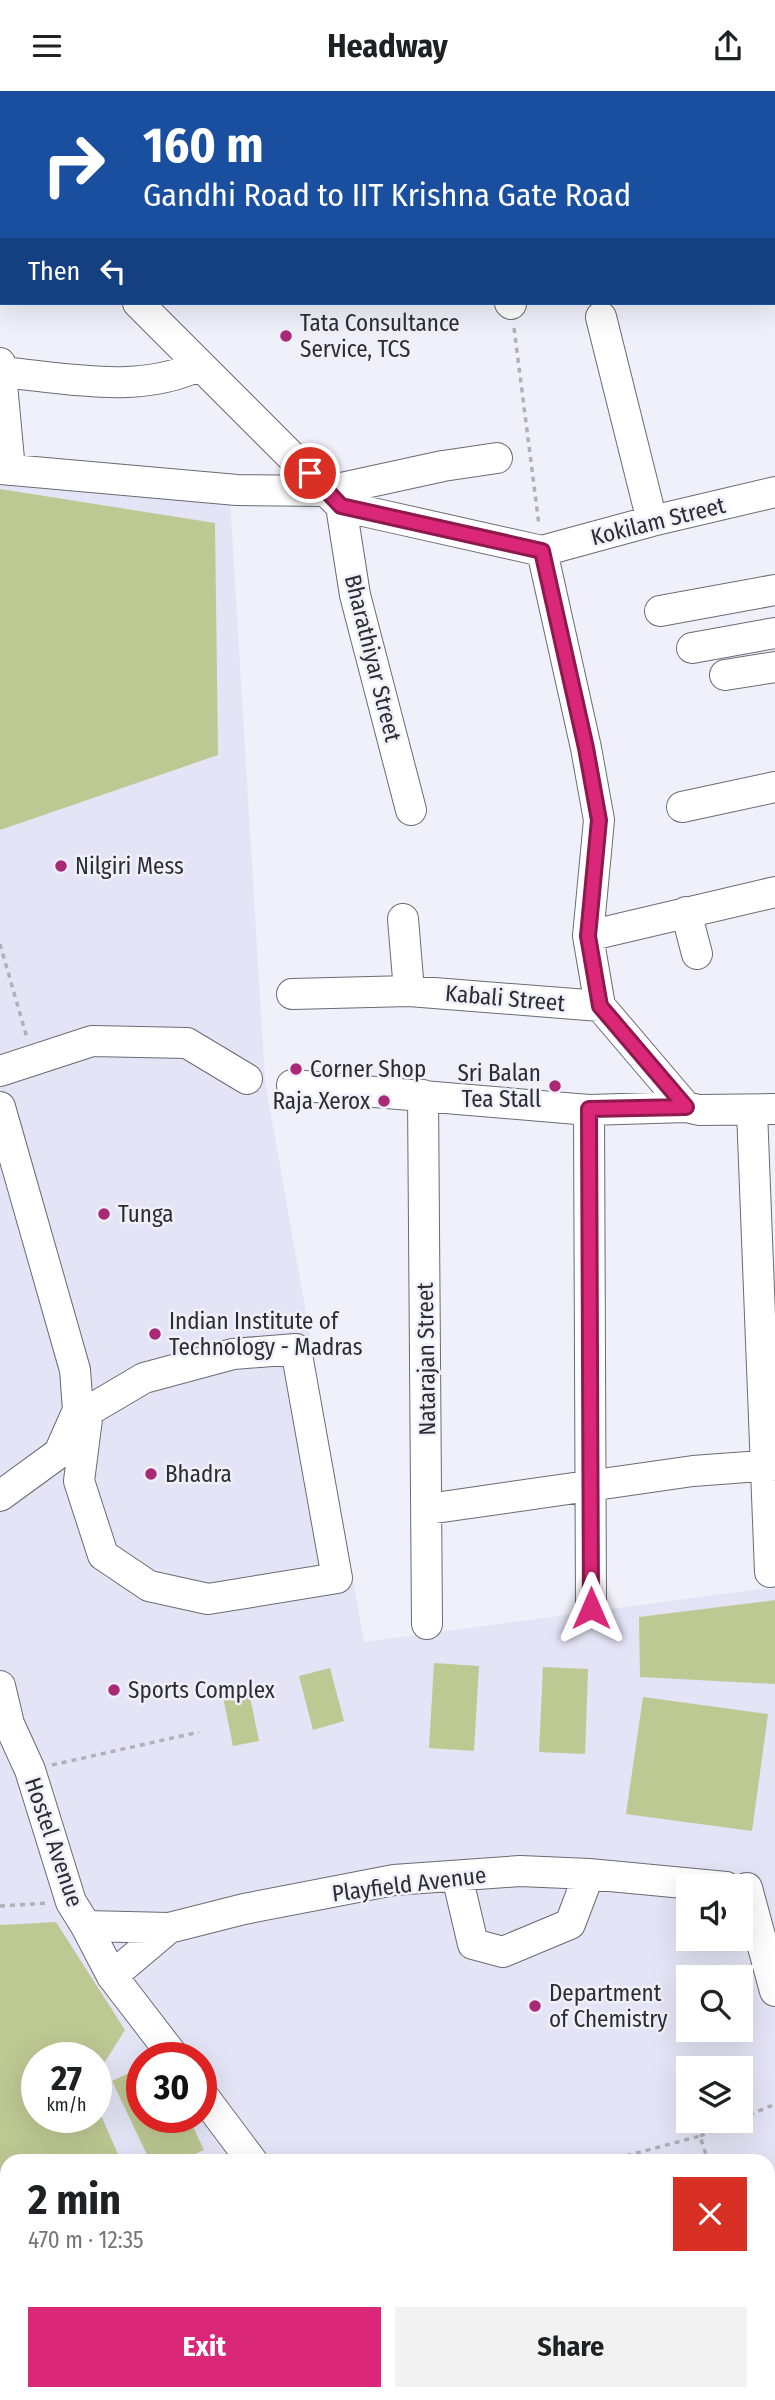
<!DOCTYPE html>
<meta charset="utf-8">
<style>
body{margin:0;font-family:"Fira Sans Condensed",sans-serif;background:#f2f2f2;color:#202124;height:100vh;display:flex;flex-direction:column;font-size:26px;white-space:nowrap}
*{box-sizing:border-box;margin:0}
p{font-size:23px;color:#757577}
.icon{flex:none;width:38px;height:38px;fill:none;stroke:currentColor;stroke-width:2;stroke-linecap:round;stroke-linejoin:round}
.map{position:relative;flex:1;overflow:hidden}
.sheet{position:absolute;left:0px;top:2063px;width:775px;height:247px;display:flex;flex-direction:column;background:#fff;border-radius:21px 21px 0 0;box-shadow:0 7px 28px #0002}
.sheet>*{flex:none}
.banner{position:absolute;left:0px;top:0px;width:775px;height:214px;box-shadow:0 7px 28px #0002;background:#1a4fa0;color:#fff;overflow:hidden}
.tools{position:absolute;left:676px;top:1783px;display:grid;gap:14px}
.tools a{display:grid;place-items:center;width:77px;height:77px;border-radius:0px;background:#fff;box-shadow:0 7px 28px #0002;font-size:35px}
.speed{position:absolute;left:21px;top:1951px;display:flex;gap:14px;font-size:35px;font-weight:700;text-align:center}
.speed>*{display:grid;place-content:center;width:91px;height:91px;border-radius:50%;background:#fff;box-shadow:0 7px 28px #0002;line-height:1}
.speed small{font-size:18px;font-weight:400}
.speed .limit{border:10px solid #d22;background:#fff;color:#111}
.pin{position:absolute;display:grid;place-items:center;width:60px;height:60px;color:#fff;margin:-30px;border:4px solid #fff;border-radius:50%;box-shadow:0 2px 7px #0007}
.me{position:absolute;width:77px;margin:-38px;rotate:0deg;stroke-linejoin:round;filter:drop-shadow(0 0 5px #0008)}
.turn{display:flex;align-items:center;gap:24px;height:147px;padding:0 28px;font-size:32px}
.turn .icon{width:91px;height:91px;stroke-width:2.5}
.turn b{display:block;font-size:49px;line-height:60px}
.then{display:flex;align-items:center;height:66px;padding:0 28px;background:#0003;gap:14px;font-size:26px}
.round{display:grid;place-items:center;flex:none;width:74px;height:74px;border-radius:0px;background:#f2f2f2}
.overview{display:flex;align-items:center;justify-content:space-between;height:119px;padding:0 28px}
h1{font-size:42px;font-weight:700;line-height:52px}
.primary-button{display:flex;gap:14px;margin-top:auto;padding:14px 28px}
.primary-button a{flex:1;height:80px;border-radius:0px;background:#db2777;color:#fff;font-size:28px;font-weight:700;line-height:80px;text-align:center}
.primary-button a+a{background:#f2f2f2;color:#202124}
header{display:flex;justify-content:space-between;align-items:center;height:91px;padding:0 28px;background:#fff;font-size:32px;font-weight:700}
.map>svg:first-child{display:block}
</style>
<header><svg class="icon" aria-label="menu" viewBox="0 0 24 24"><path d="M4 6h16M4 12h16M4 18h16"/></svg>Headway<svg class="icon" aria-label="share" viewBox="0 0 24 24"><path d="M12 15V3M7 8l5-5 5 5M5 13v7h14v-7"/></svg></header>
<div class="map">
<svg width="775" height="2309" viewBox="0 0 775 2309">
<rect width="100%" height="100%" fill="#eff0fa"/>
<!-- built -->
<path fill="#e3e4f5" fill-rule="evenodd" d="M 0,382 L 230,408 L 265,990 L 364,1551 L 775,1496 L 775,2309 L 0,2309 ZM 688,1796 L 740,1796 L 740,1848 L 688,1848 ZM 688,1886 L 740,1886 L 740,1939 L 688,1939 ZM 37,1967 L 96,1967 L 96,2026 L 37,2026 ZM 142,1967 L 201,1967 L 201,2026 L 142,2026 ZM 688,1978 L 740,1978 L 740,2030 L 688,2030 ZM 7,2070 L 768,2070 L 768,2303 L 7,2303 Z"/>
<!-- green -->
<path fill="#bec893" d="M 0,398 L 215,432 L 218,664 L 0,739 Z
M 775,1509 L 775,1593 L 640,1586 L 639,1526 Z
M 434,1572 L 479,1575 L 474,1660 L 429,1657 Z
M 543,1576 L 588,1578 L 585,1663 L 539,1661 Z
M 330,1577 L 344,1630 L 313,1639 L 299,1585 Z
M 248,1596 L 259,1650 L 233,1655 L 222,1601 Z
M 643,1606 L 768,1623 L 752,1740 L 626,1723 Z
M 56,1831 L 125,1939 L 96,1985 L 96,1967 L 37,1967 L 37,2026 L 96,2026 L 96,2013 L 121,2070 L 7,2070 L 7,2095 L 0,2096 L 0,1834 Z
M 142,1976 L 142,2026 L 189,2027 L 204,2059 L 179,2070 L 150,2070 L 112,1990 Z
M 0,2143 L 7,2144 L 7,2250 L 0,2257 Z"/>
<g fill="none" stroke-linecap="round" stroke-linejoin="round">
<defs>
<path id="minor" d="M 452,0 L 452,2
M 414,2 L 424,0
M 0,76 L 2,78
M 774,92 L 775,92
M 0,187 L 2,187
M 138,212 L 341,415 L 542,460 L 652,430 L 775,401
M 510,212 L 511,213
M 601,226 L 652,430
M 0,272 L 10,379
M 1,281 C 66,287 140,304 200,274
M 0,378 L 237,399 L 328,400 L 443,375 L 497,367
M 341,415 L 355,504 L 411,719
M 542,460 L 586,657 L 599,729 L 588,845 L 600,915 L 686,1016
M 660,520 L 775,499
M 692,557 L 775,542
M 725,584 L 775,576
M 682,716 L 775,696
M 686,821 L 697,863
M 403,828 L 409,900
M 588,845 L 775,801
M 292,903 L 409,900 L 600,915
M 0,980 L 92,950 L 187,952 L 247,988
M 292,994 L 589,1019 L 686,1016 L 699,1019 L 775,1018
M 423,1004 L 427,1533
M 0,1016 L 75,1279 L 78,1319 L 59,1362 L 0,1405
M 589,1019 L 591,1516
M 752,1020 L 770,1481
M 78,1319 L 88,1320 L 144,1287 L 233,1263 L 296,1258 L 337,1487 L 208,1508 L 149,1495 L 103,1464 L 79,1390 L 88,1320
M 428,1418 L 693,1380 L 775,1374
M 0,1595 L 9,1633 L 30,1679 L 71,1811 L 86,1835 L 112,1885 L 175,1967
M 457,1785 L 473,1853 L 503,1861 L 570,1833 L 589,1783
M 747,1797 L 775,1900
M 86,1835 L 169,1837
M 112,1885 L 169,1837 L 244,1818 L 394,1789 L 520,1780 L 589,1783 L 726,1796
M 201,2002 L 252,2070
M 0,2125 L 7,2126
M 0,2278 L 7,2271
M 257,2303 L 260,2309
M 343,2303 L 345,2309"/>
</defs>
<!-- minor casing -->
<use href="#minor" stroke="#6a6b73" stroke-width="32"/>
<!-- path -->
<path stroke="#afb0b8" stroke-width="3.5" stroke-dasharray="5 5" stroke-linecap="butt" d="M 514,237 L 539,434
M 0,853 L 27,947
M 52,1674 L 199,1641
M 0,1815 L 48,1812
M 740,2028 L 770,2015 L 775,2017
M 700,2045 L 735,2030
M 607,2070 L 700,2045 L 708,2070
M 768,2258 L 775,2279
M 764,2309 L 775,2305"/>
<!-- minor -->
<use href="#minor" stroke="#fff" stroke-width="30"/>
</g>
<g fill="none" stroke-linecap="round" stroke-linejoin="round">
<defs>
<path id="route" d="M 310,382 L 341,415 L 542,460 L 586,657 L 599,729 L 588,845 L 600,915 L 686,1016 L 589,1018 L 591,1517"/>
</defs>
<!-- route casing -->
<use href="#route" stroke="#8e194d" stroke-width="18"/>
<!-- route -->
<use href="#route" stroke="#db2777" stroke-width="12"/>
</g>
<!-- markers -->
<g fill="#aa2976" stroke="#eff0fa" stroke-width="2.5">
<circle cx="286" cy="245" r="7"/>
<circle cx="61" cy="775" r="7"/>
<circle cx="296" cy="978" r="7"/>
<circle cx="555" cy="995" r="7"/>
<circle cx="384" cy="1010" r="7"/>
<circle cx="104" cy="1123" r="7"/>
<circle cx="155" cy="1243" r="7"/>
<circle cx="151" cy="1383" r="7"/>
<circle cx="114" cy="1599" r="7"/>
<circle cx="535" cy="1915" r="7"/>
</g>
<g text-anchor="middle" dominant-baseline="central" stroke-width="5" stroke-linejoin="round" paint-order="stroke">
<!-- poi labels -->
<g font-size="23" fill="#2c2d30" stroke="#eff0fa" text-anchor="start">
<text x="300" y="232">Tata Consultance<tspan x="300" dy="26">Service, TCS</tspan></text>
<text x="75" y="775">Nilgiri Mess</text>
<text x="310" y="978">Corner Shop</text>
<text x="541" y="982" text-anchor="end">Sri Balan<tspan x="541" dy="26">Tea Stall</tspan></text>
<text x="370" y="1010" text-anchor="end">Raja Xerox</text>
<text x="118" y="1123">Tunga</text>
<text x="169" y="1230">Indian Institute of<tspan x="169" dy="26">Technology - Madras</tspan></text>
<text x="165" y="1383">Bhadra</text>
<text x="128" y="1599">Sports Complex</text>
<text x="549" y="1902">Department<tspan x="549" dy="26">of Chemistry</tspan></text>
</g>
<!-- street labels -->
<g font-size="23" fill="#2c2d30" stroke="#eff0fa">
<text transform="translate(658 430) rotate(-14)">Kokilam Street</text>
<text transform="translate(373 567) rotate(76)">Bharathiyar Street</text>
<text transform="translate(505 907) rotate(5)">Kabali Street</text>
<text transform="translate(426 1268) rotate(-91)">Natarajan Street</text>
<text transform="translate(54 1751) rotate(71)">Hostel Avenue</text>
<text transform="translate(409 1793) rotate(-7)">Playfield Avenue</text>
</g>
</g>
</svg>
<div class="tools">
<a><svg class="icon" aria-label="sound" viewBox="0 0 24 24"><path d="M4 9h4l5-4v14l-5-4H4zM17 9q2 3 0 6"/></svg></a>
<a><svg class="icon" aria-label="search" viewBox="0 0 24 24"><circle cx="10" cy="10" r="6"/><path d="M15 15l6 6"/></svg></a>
<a><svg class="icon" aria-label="layers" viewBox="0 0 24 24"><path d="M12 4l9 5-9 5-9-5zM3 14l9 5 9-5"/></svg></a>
</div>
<div class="speed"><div>27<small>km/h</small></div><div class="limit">30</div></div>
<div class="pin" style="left:310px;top:382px;background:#d93025"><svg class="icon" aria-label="arrive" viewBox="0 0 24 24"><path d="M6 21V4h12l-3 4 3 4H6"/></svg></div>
<svg class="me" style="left:591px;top:1517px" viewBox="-20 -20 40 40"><path d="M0-17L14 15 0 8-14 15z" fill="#db2777" stroke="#fff" stroke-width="4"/></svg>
<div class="banner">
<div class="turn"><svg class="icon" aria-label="right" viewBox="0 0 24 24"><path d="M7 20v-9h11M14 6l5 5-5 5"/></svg><div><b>160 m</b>Gandhi Road to IIT Krishna Gate Road</div></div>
<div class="then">Then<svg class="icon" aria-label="left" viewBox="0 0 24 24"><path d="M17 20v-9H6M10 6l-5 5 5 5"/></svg></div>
</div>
<section class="sheet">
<div class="overview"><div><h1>2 min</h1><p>470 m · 12:35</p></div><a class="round" style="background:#d93025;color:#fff"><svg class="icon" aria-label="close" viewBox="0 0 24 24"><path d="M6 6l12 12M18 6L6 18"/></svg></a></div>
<div class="primary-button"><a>Exit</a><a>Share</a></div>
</section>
</div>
